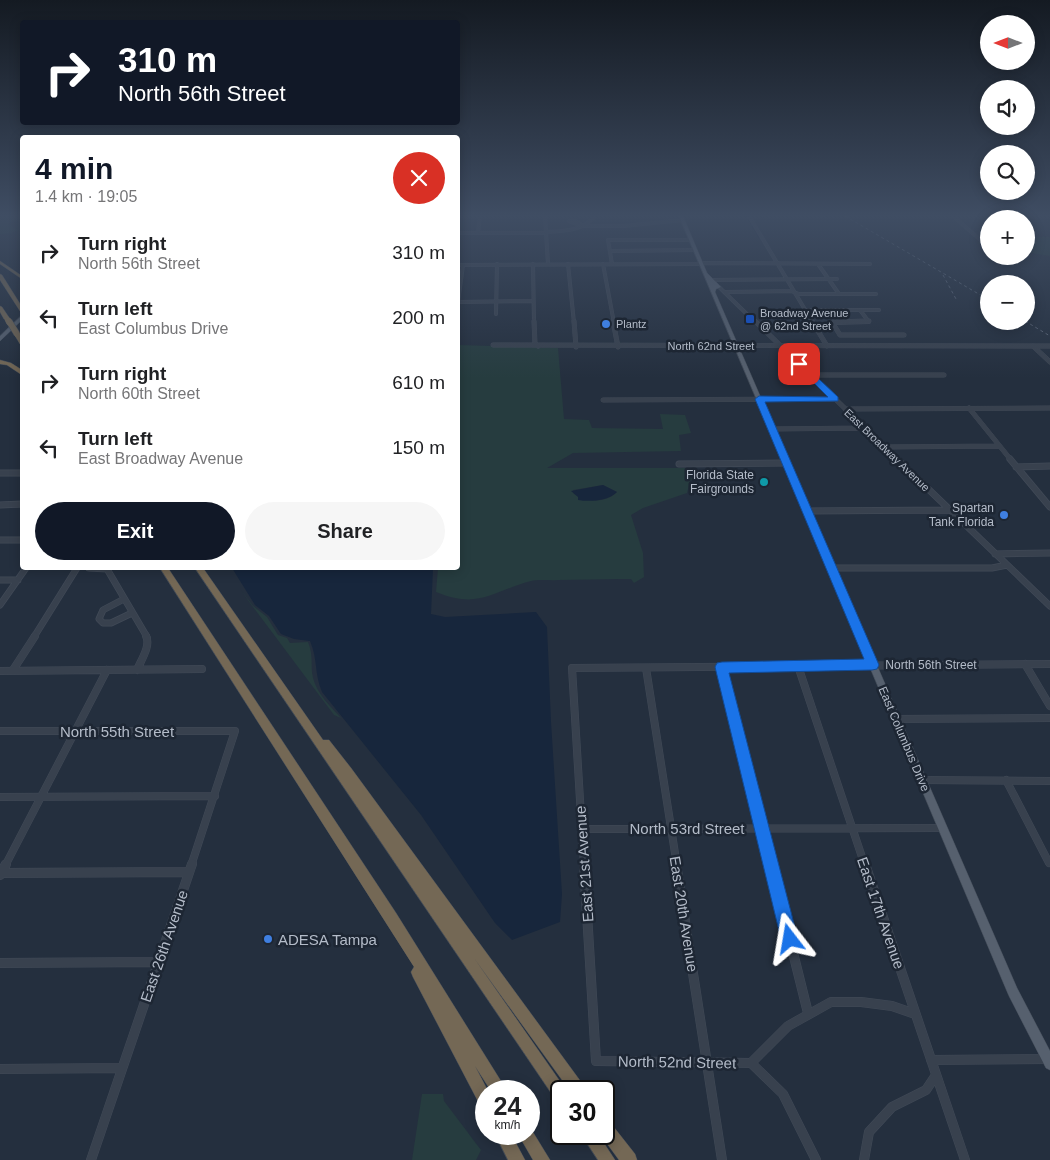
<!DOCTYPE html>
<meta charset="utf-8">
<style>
body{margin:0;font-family:Arial,sans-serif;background:#f6f6f6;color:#202124;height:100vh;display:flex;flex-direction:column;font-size:19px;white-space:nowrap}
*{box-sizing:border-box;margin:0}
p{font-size:16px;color:#757577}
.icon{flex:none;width:28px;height:28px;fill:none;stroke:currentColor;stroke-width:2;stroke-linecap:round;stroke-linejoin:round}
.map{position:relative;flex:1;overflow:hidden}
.details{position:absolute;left:20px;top:135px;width:440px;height:435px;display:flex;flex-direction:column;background:#fff;border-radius:5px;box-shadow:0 2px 12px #0003}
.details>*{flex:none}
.top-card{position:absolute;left:20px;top:20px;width:440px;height:105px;border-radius:5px;box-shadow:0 2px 12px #0003;background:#111827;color:#fff;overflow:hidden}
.needle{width:32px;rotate:270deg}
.tools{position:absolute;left:980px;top:15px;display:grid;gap:10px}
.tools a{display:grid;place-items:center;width:55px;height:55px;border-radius:50%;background:#fff;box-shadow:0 2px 12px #0003;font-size:25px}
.speed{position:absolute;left:475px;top:1080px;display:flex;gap:10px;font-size:25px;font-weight:700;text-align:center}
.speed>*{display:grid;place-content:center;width:65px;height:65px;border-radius:50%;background:#fff;box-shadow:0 2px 12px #0003;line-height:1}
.speed small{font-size:12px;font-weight:400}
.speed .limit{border:2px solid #111;border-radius:8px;background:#fff;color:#111}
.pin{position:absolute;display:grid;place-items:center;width:42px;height:42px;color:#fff;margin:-21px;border-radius:10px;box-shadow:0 2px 8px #0006}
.me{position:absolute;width:55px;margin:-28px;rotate:346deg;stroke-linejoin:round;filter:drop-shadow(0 0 4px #0008)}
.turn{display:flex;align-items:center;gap:18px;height:105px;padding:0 15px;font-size:22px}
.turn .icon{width:65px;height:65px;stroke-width:2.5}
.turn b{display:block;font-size:35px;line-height:42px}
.round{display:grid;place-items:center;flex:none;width:52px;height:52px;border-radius:26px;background:#f6f6f6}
.headline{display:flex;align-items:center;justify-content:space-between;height:85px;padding:0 15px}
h1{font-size:30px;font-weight:800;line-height:38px;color:#111827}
.button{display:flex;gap:10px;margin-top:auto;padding:10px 15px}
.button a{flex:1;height:58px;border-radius:30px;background:#111827;color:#fff;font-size:20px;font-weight:800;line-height:58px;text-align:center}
.button a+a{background:#f6f6f6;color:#202124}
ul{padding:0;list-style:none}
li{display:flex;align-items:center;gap:15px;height:65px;padding:0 15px}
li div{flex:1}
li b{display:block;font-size:19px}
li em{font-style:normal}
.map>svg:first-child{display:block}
</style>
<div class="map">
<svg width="1050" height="1160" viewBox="0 0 1050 1160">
<rect width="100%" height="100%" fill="#242f3e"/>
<!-- green -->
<path fill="#263c3f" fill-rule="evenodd" d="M 0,216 L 22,216 L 22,221 L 11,222 L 8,224 L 18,230 L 11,233 L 0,234 Z
M 1026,237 L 1050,237 L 1050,256 L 1026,252 Z
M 458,345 L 558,348 L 564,419 L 589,420 L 592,428 L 663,429 L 660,414 L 685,415 L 691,433 L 679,435 L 681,451 L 573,453 L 547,468 L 695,468 L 697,476 L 690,481 L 687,493 L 643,508 L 631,515 L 643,553 L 644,577 L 634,583 L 631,579 L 620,579 C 600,579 579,580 558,580 C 550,581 540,579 531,581 C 492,591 480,610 436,592 L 438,568 L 458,568 ZM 603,485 L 617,492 C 605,504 585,502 573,493 L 573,490 Z
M 241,590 L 253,606 L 267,617 L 278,635 L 287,638 L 290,643 L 308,642 C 314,657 310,664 313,678 C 317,694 331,707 341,718 L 334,715 L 250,603 Z
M 422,1094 L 443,1094 L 444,1101 L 481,1150 L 476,1160 L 412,1160 Z"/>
<!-- water -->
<path fill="#17263c" d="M 603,485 L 617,492 C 608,501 589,502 578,500 L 578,497 L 571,491 Z
M 232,568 L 433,568 L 431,614 L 445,617 L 536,612 L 547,627 L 551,722 L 562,894 L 560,922 L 512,940 L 495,923 L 421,815 L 322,692 C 314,673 318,660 310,641 L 294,639 L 281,634 L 269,616 L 255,605 Z"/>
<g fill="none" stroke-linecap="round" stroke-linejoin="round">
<!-- stream -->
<path stroke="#17263c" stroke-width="1" d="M 746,216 L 759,238"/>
<defs>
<path id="minor-far4" d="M 545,216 L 548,264
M 749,216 L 813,323
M 953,216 L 985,244
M 574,220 L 583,226 L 569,221 Z
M 583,226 L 624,226 L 683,220
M 546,232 C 564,231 583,231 595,216
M 458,233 L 546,233
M 478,233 L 480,216
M 610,251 L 695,250
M 701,263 L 870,264
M 533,264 L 534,323
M 568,264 L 574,323
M 603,264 L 614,323
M 612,264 L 608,240 L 690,240
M 818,264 L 839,294
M 458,265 L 701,264
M 711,280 L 837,279
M 719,287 L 756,323
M 724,292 L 791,291 L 799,294 L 876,294
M 458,302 L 533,301
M 458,302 L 463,265
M 806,310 L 879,310
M 496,314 L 497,264
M 832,323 L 869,322 L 860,310"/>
<path id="minor-far3" d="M 534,321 L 535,344 L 538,346
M 574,321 L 576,347
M 613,321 L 618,347
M 755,321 L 898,460
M 812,321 L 827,346
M 869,321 L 832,322 L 840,335 L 904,335
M 493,345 L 1050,346
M 1033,346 L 1050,362
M 810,375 L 944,375
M 603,400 L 835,399
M 969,408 L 1011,460
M 845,409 L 1050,408
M 772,429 L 865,428
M 885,447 L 999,446"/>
<path id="minor-far2" d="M 897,459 L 1050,606
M 1010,459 L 1050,507
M 679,464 L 787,463
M 1016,467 L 1050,466
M 0,473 L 22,473
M 0,505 L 22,504
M 806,511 L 949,510
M 0,540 L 22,540
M 995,554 L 1050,553
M 89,568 L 107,569 L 147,637
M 831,568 L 992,568 L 1007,565
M 0,580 L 18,580
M 124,599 L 103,610 L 99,619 L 103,623 L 111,623 L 132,613
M 0,605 L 26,568
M 34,637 L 77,568"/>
<path id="minor-far1" d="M 1025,664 L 1050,706
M 798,666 L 865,866
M 722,667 L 771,866
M 646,668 L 677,866
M 13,670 L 35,636
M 137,670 C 141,660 151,646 146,636
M 0,671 L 202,669
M 895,719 L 1050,718
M 0,731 L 235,731 L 191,866
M 922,780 L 1050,781
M 1006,780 L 1049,863
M 0,797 L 215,796
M 582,829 L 942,828
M 5,866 L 107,670
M 584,866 L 572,668 L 1050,664"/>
<path id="minor" d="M 584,864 L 596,1061 L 751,1063 L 788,1026 L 831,1002 L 861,1002 L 892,1006 L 915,1014
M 676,864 L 722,1160
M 771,864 L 808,1013
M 865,864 L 965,1160
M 0,873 L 189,872
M 0,875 L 6,864
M 0,963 L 158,962
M 931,1060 L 1050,1059
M 751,1063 L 783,1094 L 816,1160
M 0,1069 L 122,1068
M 91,1160 L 192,864
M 864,1160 L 869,1132 L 892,1107 L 926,1090 L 936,1075"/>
<path id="major" d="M 679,216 L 683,216 L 707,273 L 721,287 L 716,289 L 715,292 L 1017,988 L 1050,1051 L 1050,1070 L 1046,1068 L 1009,996 Z
M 20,317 L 22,317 L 22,320 L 0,341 L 0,336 Z"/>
<path id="highway" d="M 0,261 L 22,276 L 22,279 L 0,264 Z
M 0,274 L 2,275 L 22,307 L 22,312 L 20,311 L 0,280 Z
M 0,306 L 2,307 L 10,319 L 9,320 L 4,319 L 0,312 Z
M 15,333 L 20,334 L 22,339 L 22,345 L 20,344 L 14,334 Z
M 0,360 L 11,363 L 22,370 L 22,375 L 7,365 L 0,364 Z
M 160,568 L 168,568 L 396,913 L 504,1086 L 506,1091 L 491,1091 L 475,1066 L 488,1091 L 486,1091 L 486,1109 L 481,1107 L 413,977 L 411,972 L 414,967 Z
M 195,568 L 203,568 L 323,740 L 329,740 L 351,768 L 584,1086 L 586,1091 L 570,1091 L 474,958 L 566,1090 L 567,1091 L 561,1091 L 561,1102 L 556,1100 Z
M 604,1118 L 609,1121 L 635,1154 L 637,1160 L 619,1160 L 600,1134 L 604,1134 Z
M 529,1127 L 531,1129 L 550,1160 L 533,1160 L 518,1134 L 529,1134 Z
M 495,1134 L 511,1134 L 525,1160 L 508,1160 Z
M 581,1134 L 598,1134 L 615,1160 L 598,1160 Z"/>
</defs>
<!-- minor-far4 casing -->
<use href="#minor-far4" stroke="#414a57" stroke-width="4"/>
<!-- minor-far3 casing -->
<use href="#minor-far3" stroke="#414a57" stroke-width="5"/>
<!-- minor-far2 casing -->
<use href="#minor-far2" stroke="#414a57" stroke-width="7"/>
<!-- minor-far1 casing -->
<use href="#minor-far1" stroke="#414a57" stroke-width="8"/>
<!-- minor casing -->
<use href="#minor" stroke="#414a57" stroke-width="10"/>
<!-- major casing -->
<use href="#major" stroke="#414a57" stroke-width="1"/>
<!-- highway casing -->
<use href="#highway" stroke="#434c59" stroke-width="1"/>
<!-- minor-far4 -->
<use href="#minor-far4" stroke="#38414e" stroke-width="3"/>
<!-- minor-far3 -->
<use href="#minor-far3" stroke="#38414e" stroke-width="4.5"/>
<!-- minor-far2 -->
<use href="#minor-far2" stroke="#38414e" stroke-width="5.5"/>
<!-- minor-far1 -->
<use href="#minor-far1" stroke="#38414e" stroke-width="7"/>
<!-- minor -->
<use href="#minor" stroke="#38414e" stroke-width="9"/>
<!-- major -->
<use href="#major" fill="#56606e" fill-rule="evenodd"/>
<!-- highway -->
<use href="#highway" fill="#746855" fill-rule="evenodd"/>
<!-- rail -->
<path stroke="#5a6575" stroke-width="1" stroke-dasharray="3 3" stroke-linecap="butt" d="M 845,216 L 989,300
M 821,218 L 824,216
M 943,275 L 956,299
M 1025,321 L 1050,336"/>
<defs>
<path id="highway-bridge-far1" d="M 7,319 L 9,323"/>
<path id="highway-bridge" d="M 9,321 L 17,334"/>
</defs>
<!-- highway-bridge-far1 casing -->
<use href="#highway-bridge-far1" stroke="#434c59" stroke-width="5.5" stroke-linecap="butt"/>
<!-- highway-bridge casing -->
<use href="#highway-bridge" stroke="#434c59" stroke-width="7" stroke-linecap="butt"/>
<!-- highway-bridge-far1 -->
<use href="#highway-bridge-far1" stroke="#746855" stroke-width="5"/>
<!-- highway-bridge -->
<use href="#highway-bridge" stroke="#746855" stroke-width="6"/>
</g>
<!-- sky -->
<linearGradient id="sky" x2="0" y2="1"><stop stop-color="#141a22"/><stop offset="0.57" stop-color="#3f4d63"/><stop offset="1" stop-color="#3f4d63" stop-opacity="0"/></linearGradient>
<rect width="1050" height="378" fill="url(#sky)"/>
<!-- route -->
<path fill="#1a73e8" stroke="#114b97" d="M 796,362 L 801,362 L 838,397 L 838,401 L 765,402 L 879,665 L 877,669 L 872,670 L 729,673 L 798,939 L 796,945 L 790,947 L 783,945 L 781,939 L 715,667 L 717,663 L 722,662 L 864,659 L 755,399 L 759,396 L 828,397 L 796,365 Z"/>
<!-- markers -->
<rect fill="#1a4fb4" stroke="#1d2633" stroke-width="2" x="745" y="314" width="10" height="10" rx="2.5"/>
<g fill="#3f7fe0" stroke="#1d2633" stroke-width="2">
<circle cx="606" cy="324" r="5"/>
<circle cx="1004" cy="515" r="5"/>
<circle cx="268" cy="939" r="5"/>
</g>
<circle fill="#0f9aa8" stroke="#1d2633" stroke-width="2" cx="764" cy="482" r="5"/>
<g text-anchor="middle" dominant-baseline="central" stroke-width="5" stroke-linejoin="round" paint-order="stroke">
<!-- far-poi labels -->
<g font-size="11" fill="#b4bcc9" stroke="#1d2633" text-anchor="start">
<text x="760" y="313">Broadway Avenue<tspan x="760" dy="13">@ 62nd Street</tspan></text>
<text x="616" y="324">Plantz</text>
</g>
<!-- far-street labels -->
<g font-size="11" fill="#b4bcc9" stroke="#1d2633">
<text x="711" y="346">North 62nd Street</text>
<text transform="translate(887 450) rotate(44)">East Broadway Avenue</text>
</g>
<!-- poi labels -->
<g font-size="12" fill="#b4bcc9" stroke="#1d2633" text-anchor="end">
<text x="754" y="475">Florida State<tspan x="754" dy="14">Fairgrounds</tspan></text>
<text x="994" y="508">Spartan<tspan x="994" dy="14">Tank Florida</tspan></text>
</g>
<!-- street labels -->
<g font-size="12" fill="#b4bcc9" stroke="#1d2633">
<text x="931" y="665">North 56th Street</text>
<text transform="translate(904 739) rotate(67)">East Columbus Drive</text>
</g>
<!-- near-street labels -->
<g font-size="15" fill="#b4bcc9" stroke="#1d2633">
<text x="117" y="731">North 55th Street</text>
<text x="687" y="828">North 53rd Street</text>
<text transform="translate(584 864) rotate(-94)">East 21st Avenue</text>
<text transform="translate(881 913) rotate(71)">East 17th Avenue</text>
<text transform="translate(684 914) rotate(81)">East 20th Avenue</text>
<text transform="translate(164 946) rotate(-71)">East 26th Avenue</text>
<text transform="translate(677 1062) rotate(1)">North 52nd Street</text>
</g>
<!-- near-poi labels -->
<g font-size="15" fill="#b4bcc9" stroke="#1d2633" text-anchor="start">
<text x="278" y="939">ADESA Tampa</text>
</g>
</g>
</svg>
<div class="tools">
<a><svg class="needle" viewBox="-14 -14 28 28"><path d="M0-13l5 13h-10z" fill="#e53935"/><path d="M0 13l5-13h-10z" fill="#757577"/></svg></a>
<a><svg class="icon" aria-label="sound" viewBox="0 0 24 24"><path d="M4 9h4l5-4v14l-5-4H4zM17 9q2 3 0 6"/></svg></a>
<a><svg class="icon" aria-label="search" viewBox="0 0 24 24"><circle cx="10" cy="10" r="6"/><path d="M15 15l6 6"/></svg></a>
<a>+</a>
<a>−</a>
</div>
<div class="speed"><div>24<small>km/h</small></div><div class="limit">30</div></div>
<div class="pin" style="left:799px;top:364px;background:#d93025"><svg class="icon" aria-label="arrive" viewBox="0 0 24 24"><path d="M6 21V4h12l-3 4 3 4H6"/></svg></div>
<svg class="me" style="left:790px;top:939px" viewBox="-20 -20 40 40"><path d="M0-17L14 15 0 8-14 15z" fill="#1a73e8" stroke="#fff" stroke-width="4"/></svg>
<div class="top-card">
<div class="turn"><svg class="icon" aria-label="right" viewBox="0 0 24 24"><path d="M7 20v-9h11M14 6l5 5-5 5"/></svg><div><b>310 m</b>North 56th Street</div></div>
</div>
<section class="details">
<div class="headline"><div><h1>4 min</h1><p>1.4 km · 19:05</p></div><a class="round" style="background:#d93025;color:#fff"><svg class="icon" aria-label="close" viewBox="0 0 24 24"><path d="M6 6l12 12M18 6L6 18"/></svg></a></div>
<ul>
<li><svg class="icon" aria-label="right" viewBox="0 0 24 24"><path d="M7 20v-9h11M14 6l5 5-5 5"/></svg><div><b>Turn right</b><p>North 56th Street</p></div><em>310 m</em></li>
<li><svg class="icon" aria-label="left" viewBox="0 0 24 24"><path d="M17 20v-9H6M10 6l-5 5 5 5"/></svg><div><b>Turn left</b><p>East Columbus Drive</p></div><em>200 m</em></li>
<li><svg class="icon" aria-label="right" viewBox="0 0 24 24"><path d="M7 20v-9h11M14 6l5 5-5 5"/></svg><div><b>Turn right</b><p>North 60th Street</p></div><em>610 m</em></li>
<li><svg class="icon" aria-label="left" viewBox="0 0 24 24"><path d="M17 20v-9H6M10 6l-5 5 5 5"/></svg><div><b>Turn left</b><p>East Broadway Avenue</p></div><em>150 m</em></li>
</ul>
<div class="button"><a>Exit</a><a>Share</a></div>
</section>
</div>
